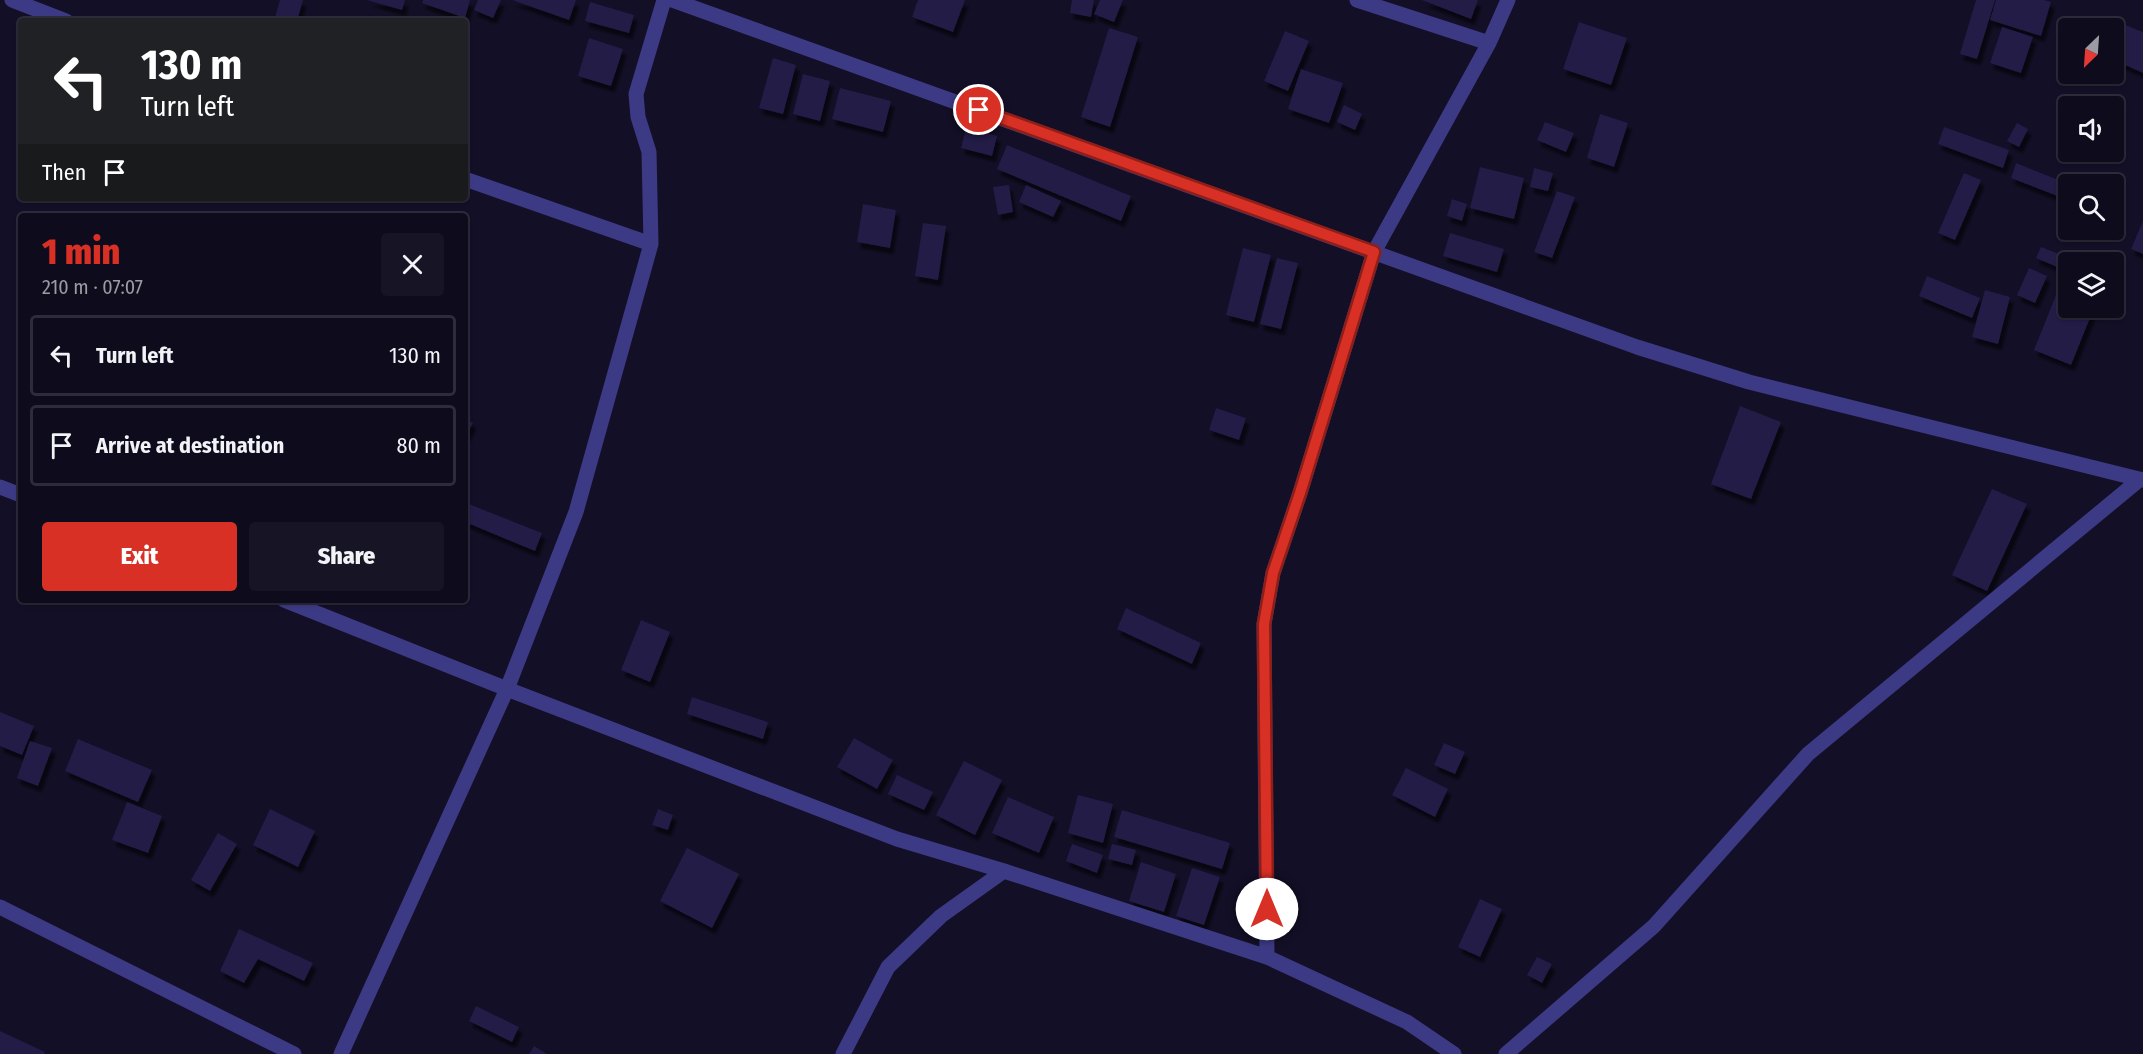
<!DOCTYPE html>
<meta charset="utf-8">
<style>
body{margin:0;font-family:"Fira Sans Condensed",sans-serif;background:#171425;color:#f1f3f6;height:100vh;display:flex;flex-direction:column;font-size:22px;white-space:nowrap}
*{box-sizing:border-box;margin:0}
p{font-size:20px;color:#9b9ba3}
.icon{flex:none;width:33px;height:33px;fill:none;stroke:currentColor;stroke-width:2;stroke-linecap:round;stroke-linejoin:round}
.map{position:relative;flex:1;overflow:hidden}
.details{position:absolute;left:18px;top:213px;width:450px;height:390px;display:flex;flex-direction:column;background:#0e0b1c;border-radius:6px;box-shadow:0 2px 4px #0004,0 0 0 2px #2e2b3b}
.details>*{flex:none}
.guide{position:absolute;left:18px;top:18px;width:450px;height:183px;border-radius:6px;box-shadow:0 2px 4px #0004,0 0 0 2px #2e2b3b;background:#202124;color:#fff;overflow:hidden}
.needle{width:39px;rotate:205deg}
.fabs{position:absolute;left:2058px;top:18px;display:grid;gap:12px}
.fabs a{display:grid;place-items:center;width:66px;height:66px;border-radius:6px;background:#0e0b1c;box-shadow:0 2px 4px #0004,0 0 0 2px #2e2b3b;font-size:30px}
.pin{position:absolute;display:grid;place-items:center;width:51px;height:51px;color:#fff;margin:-26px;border:3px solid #fff;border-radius:50%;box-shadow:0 2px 6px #0007}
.me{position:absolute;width:66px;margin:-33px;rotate:0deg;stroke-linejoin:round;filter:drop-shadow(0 0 4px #0008)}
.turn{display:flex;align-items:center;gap:21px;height:126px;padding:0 24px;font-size:27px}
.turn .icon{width:78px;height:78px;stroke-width:2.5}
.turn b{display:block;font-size:42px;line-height:51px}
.then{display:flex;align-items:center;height:57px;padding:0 24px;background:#0003;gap:12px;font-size:22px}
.round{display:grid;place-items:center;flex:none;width:63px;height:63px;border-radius:6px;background:#171425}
.overview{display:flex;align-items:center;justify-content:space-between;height:102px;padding:0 24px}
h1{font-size:36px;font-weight:800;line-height:45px;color:#d93025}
.cta{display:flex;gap:12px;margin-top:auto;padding:12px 24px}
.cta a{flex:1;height:69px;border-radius:6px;background:#d93025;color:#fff;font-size:24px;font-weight:800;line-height:69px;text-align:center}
.cta a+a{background:#171425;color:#f1f3f6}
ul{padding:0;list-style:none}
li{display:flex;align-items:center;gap:18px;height:81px;margin:0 12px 9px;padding:0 12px;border:3px solid #2e2b3b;border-radius:6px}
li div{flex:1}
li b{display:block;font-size:22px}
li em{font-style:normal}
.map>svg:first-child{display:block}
</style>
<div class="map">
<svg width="2143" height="1054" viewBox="0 0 2143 1054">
<defs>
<filter id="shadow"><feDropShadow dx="3.5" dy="6" stdDeviation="1.5" flood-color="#0009"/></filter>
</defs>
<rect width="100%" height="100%" fill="#130f26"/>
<!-- building -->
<path fill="#241b47" filter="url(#shadow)" d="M 280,0 L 303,0 L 297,21 L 274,21 Z
M 367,0 L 405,0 L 402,10 Z
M 423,0 L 470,0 L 465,18 L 422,3 Z
M 478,0 L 501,0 L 493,18 L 474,10 Z
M 512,0 L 576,0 L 569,20 Z
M 918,0 L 965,0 L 953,32 L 912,17 Z
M 1072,0 L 1094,0 L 1091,17 L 1070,13 Z
M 1100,0 L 1123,0 L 1114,22 L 1094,14 Z
M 1422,0 L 1478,0 L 1471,19 Z
M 1976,0 L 1995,0 L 1977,59 L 1960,54 Z
M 1996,0 L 2044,0 L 2051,2 L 2041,36 L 1990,20 Z
M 590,2 L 634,15 L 629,33 L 585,21 Z
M 2115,21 L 2143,32 L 2143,73 L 2114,60 L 2112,28 Z
M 1579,22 L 1627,38 L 1611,85 L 1563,69 Z
M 2002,27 L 2033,37 L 2021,73 L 1990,63 Z
M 1109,28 L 1138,37 L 1110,127 L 1081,117 Z
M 1285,31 L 1309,41 L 1288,91 L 1264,81 Z
M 589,38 L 623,49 L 611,86 L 578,76 Z
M 773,58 L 796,65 L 783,114 L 759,108 Z
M 1301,69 L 1343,83 L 1329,123 L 1288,109 Z
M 803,74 L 830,81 L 820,121 L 793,114 Z
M 840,88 L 891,101 L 883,132 L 832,119 Z
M 1344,105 L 1362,114 L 1355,130 L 1337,122 Z
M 970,113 L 990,118 L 986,133 L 997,136 L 992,156 L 961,148 Z
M 1600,114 L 1628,123 L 1614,167 L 1587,158 Z
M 1545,122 L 1574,133 L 1566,152 L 1537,140 Z
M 2017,123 L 2028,129 L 2019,147 L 2007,141 Z
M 1944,127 L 2009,150 L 2003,168 L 1938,144 Z
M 1007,145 L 1131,196 L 1121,221 L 997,169 Z
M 2016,163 L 2066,183 L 2060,197 L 2011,178 Z
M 1480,167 L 1524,178 L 1514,219 L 1470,208 Z
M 1534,168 L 1553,173 L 1548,191 L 1530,187 Z
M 1964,173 L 1981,180 L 1955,240 L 1938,233 Z
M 1009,185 L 1013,212 L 998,215 L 993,187 Z
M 1026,185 L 1061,201 L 1053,217 L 1019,202 Z
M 1557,191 L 1575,197 L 1552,258 L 1534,252 Z
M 1452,199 L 1467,204 L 1462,221 L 1447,216 Z
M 863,204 L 896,210 L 890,248 L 857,242 Z
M 2143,221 L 2143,254 L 2131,249 Z
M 923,223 L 946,226 L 938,280 L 915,276 Z
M 1450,233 L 1504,249 L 1497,272 L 1443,256 Z
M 2041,247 L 2067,257 L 2062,269 L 2036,258 Z
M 1243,248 L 1271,255 L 1254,322 L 1226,315 Z
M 1277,258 L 1298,263 L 1281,329 L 1260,324 Z
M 2029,268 L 2047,276 L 2035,303 L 2017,295 Z
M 1927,276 L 1980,298 L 1972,318 L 1919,296 Z
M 2062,280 L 2068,283 L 2068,308 L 2094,308 L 2071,365 L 2034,350 Z
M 1985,290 L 2010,297 L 1998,344 L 1972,337 Z
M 1740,406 L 1781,422 L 1751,499 L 1711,484 Z
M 1216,408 L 1246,418 L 1239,440 L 1209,430 Z
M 465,418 L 473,423 L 465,438 Z
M 1992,489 L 2027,504 L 1987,591 L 1952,575 Z
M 466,503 L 542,533 L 535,551 L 465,522 Z
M 1126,608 L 1201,643 L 1192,664 L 1117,629 Z
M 641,620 L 670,632 L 650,682 L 621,670 Z
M 692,697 L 768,722 L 763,739 L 687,714 Z
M 0,712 L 34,726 L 22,755 L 0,746 Z
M 854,738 L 893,760 L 877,789 L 837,767 Z
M 78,739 L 152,770 L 138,802 L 65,771 Z
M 30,741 L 52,748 L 38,786 L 17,778 Z
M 1444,743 L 1465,752 L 1455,774 L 1434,765 Z
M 964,761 L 1002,780 L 975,835 L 936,815 Z
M 1406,768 L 1448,789 L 1435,817 L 1392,795 Z
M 897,775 L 933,792 L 924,810 L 888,794 Z
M 1078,795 L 1113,804 L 1103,843 L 1068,833 Z
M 1008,797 L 1054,817 L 1039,853 L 992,833 Z
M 127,802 L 162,816 L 148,853 L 112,840 Z
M 270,809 L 315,831 L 298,867 L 253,845 Z
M 658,809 L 673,815 L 668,830 L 652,825 Z
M 1122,810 L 1230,843 L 1222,869 L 1114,837 Z
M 218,833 L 237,844 L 210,891 L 191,880 Z
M 1072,844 L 1103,855 L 1097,873 L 1066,861 Z
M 1112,844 L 1136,850 L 1132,865 L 1108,859 Z
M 687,848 L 739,874 L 712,928 L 660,901 Z
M 1141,862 L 1176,874 L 1164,912 L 1129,901 Z
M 1192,868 L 1220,877 L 1204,925 L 1176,916 Z
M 1480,899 L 1502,909 L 1480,957 L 1458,947 Z
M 239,929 L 313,963 L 304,981 L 258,959 L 244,983 L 220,971 Z
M 1537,957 L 1552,964 L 1542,983 L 1527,975 Z
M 476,1006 L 519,1027 L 512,1042 L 469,1021 Z
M 0,1031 L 45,1052 L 44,1054 L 0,1054 Z
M 534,1046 L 547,1054 L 529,1054 Z"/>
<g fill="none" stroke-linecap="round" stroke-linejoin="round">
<!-- minor -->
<path stroke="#3d3a85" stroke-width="15" d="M 12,0 L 66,21
M 672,0 L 1637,347 L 1749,382 L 2143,480
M 1357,0 L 1489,43 L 1508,0
M 465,179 L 651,244
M 0,487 L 21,495
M 284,600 L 507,689 L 897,839 L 1004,871 L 1267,957 L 1407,1022 L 1454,1054
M 0,907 L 294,1054
M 1267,957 L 1264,624 L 1273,573 L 1300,493 L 1374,252 L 1489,43
M 341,1054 L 507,689 L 576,512 L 651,244 L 649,152 L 638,117 L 636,94 L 664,0
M 843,1054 L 888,967 L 941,916 L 1004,871
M 1506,1054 L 1654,926 L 1808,754 L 2139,480"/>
</g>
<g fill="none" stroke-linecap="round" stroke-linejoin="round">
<defs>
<path id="route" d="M 979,110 L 1374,252 L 1300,493 L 1273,573 L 1264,624 L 1267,909"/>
</defs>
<!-- route casing -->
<use href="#route" stroke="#8d1f18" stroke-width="15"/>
<!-- route -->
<use href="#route" stroke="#d93025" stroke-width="10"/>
</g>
</svg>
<div class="fabs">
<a><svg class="needle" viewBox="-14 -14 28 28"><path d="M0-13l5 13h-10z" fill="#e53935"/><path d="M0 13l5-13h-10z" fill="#9b9ba3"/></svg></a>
<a><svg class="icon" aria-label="sound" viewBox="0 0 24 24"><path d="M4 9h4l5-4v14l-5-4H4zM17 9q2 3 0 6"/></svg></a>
<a><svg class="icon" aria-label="search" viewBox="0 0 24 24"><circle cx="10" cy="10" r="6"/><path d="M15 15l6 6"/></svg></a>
<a><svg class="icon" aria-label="layers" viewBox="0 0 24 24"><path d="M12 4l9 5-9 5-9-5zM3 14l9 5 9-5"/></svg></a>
</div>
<div class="pin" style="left:979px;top:110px;background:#d93025"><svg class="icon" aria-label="arrive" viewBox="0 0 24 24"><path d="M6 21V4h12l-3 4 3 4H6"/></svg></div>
<svg class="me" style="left:1267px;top:909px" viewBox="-20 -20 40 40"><circle r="19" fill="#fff"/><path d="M0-13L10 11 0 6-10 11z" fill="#d93025"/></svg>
<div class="guide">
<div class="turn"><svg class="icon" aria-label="left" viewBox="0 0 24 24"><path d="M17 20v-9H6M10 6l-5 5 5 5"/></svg><div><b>130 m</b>Turn left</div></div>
<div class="then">Then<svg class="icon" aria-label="arrive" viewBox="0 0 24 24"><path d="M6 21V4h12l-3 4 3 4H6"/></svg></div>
</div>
<section class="details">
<div class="overview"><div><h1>1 min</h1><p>210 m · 07:07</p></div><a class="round"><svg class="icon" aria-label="close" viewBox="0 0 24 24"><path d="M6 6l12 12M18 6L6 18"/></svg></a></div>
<ul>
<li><svg class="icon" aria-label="left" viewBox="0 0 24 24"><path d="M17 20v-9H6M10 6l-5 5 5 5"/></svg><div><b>Turn left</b></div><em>130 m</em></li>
<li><svg class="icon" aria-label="arrive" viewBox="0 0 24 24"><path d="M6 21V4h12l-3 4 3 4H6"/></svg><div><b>Arrive at destination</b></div><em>80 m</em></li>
</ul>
<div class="cta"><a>Exit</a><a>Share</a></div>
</section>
</div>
